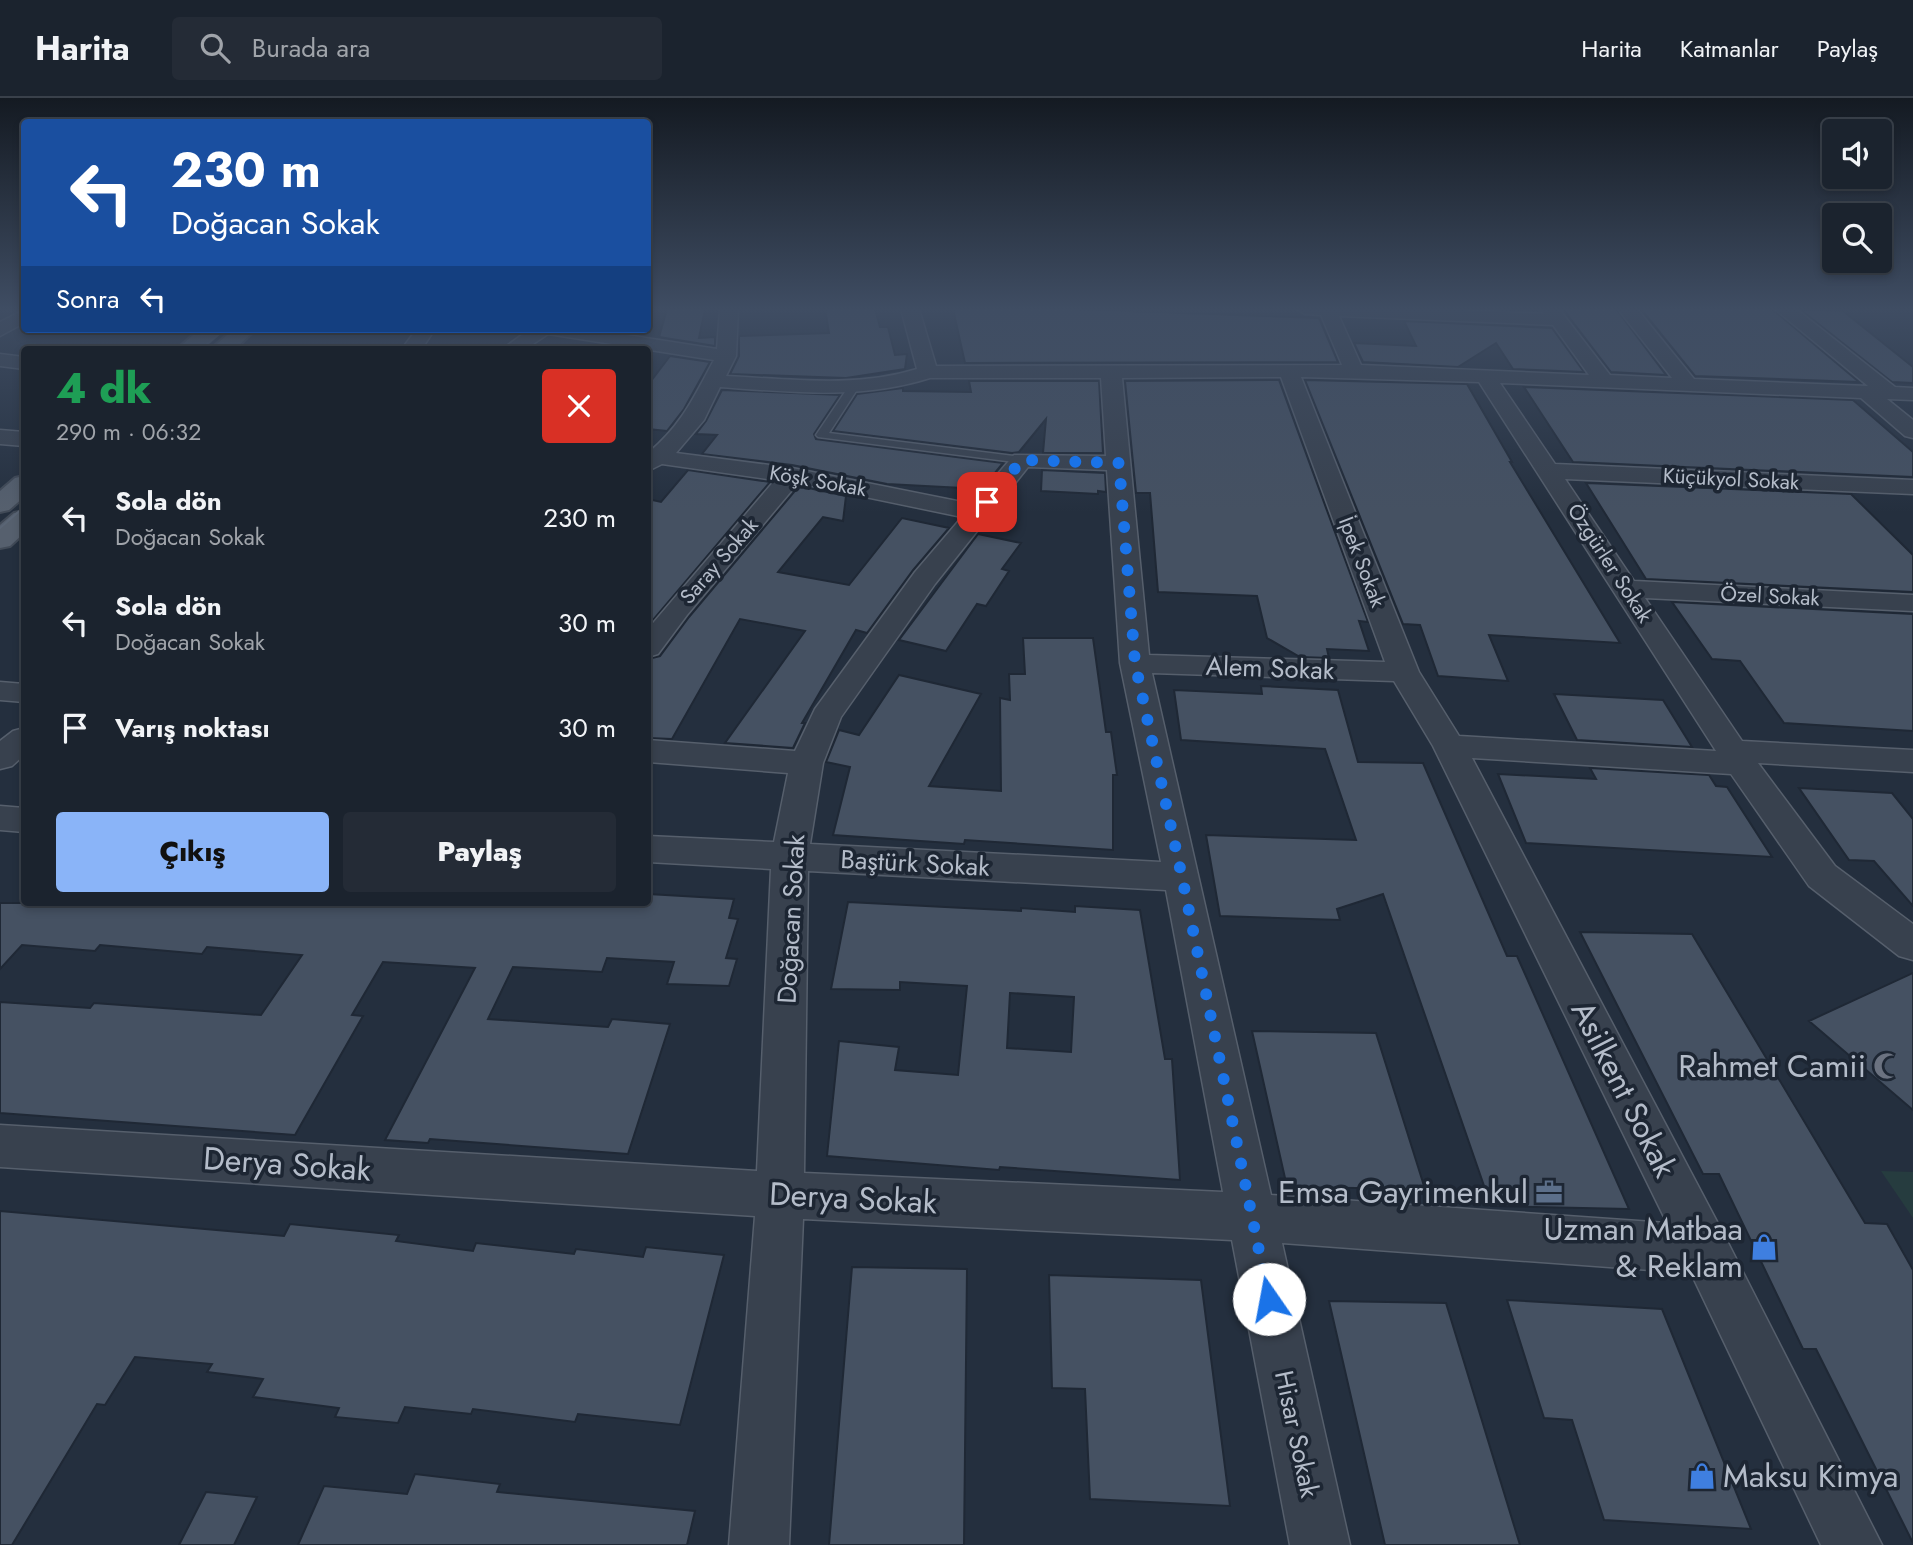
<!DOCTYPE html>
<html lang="tr">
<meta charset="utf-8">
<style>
body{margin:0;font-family:Jost,sans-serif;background:#242b36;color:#f1f3f6;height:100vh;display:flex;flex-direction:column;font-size:26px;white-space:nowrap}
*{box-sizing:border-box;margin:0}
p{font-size:23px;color:#a0a4aa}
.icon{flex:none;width:38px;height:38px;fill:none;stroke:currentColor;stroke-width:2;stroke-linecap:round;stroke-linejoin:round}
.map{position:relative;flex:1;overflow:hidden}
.drawer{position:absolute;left:21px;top:248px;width:630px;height:560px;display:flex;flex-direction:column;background:#1b232e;border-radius:7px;box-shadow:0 4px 10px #0003,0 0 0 2px #39404a}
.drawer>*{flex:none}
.hud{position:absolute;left:21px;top:21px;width:630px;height:214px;border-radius:7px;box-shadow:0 4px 10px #0003,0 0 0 2px #39404a;background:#1a4fa0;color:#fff;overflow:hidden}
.fabs{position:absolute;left:1822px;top:21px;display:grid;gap:14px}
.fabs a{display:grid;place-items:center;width:70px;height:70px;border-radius:7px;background:#1b232e;box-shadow:0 4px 10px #0003,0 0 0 2px #39404a;font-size:35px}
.pin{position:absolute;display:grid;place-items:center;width:60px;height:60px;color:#fff;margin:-30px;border-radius:14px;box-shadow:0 4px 10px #0006}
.me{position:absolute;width:77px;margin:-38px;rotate:348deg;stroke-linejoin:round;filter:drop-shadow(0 0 5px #0008)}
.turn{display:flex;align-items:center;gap:24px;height:147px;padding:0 35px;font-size:32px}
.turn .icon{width:91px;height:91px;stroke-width:2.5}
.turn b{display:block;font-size:49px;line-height:60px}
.then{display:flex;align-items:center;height:66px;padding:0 35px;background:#0003;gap:14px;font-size:26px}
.round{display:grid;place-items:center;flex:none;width:74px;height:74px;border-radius:7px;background:#242b36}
.headline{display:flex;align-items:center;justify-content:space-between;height:119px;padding:0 35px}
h1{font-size:42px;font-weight:800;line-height:52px;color:#1e9e55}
.cta{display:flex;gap:14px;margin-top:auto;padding:14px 35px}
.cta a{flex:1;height:80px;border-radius:7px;background:#8ab4f8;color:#111;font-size:28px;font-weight:800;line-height:80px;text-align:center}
.cta a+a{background:#242b36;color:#f1f3f6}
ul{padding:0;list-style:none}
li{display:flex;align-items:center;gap:21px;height:105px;padding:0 35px}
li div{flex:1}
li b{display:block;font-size:26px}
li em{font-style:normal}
header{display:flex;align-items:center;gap:42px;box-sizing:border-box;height:98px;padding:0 35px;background:#1b232e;border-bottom:2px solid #39404a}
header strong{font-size:33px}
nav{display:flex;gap:38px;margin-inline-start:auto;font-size:24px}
.search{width:490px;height:63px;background:#242b36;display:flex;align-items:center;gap:18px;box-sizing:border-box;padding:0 24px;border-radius:7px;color:#a0a4aa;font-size:26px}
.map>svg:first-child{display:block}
</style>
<header>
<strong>Harita</strong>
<div class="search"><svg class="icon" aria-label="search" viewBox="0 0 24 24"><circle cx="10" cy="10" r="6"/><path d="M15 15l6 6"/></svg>Burada ara</div>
<nav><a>Harita</a><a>Katmanlar</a><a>Paylaş</a></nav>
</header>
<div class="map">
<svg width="1913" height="1447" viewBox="0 0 1913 1447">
<rect width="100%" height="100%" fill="#242f3e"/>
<!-- green -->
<path fill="#263c3f" d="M 1881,1073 L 1913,1074 L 1913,1120 Z"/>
<!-- building -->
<path fill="#455162" stroke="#1f2835" stroke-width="2" fill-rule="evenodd" d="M 667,211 L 705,211 L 699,240 L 715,239 L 715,248 L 659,239 Z
M 825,211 L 875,211 L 880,229 L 888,229 L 895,257 L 907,256 L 905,271 L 846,280 L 730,276 L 739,258 L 739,238 L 829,235 Z
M 953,211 L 1071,211 L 1319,220 L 1338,264 L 965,265 Z
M 1563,211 L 1616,211 L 1666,277 L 1611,274 Z
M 1641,211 L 1772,211 L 1859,284 L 1695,278 Z
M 1801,212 L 1843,213 L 1913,269 L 1913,285 L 1892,284 Z
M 1404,223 L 1552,230 L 1584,274 L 1513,271 L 1496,245 L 1458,269 L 1363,264 L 1354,245 L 1416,248 Z
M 670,258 L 710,264 L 684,311 L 667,333 L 648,331 L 648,287 Z
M 1279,282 L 1368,524 L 1359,523 L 1369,553 L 1327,551 L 1329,560 L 1300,559 L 1267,540 L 1257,498 L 1158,494 L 1150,395 L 1136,395 L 1125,283 Z
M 1305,282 L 1467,286 L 1512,364 L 1510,364 L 1620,545 L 1489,537 L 1508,583 L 1438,578 L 1420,527 L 1403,526 Z
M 969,283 L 1099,283 L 1103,355 L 1043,355 L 1046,321 L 1019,354 L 1012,355 L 833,333 L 857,296 L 903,290 L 903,293 L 971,294 Z
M 1524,289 L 1853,302 L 1913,354 L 1913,379 L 1573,364 Z
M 722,292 L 840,297 L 814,336 L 816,341 L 1003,365 L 982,391 L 887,386 L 792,367 L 702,356 L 717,337 L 696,336 L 706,323 Z
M 688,372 L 770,384 L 648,528 L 648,401 L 661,404 Z
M 1042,372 L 1105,375 L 1106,394 L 1098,393 L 1098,396 L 1041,393 Z
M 1586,385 L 1851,396 L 1913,457 L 1913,494 L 1646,481 Z
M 799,388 L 846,398 L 843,423 L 823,419 L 778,474 L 849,487 L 902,420 L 949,430 L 913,472 L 867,535 L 856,532 L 802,625 L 805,625 L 793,650 L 725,645 L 805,533 L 740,521 L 672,641 L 648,640 L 648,561 L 660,558 L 689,519 Z
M 978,436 L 1021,445 L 1002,471 L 1009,473 L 986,508 L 977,506 L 946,553 L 899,542 Z
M 1672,504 L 1913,516 L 1913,633 L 1784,625 L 1740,563 L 1712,561 Z
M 1023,540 L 1093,540 L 1106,634 L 1111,634 L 1117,677 L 1113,677 L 1113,752 L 965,742 L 964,746 L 833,737 L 850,669 L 826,664 L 839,632 L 859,637 L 899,577 L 981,596 L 929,688 L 1001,693 L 1000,600 L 1010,602 L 1009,576 L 1025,576 Z
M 1261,588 L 1338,592 L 1358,664 L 1423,665 L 1507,858 L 1517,858 L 1629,1111 L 1491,1108 L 1383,796 L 1337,811 L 1340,822 L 1220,818 L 1206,737 L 1356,742 L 1325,651 L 1181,642 L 1174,592 L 1262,596 Z
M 1554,596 L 1663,602 L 1692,649 L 1577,642 Z
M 1590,670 L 1709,677 L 1716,688 L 1727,689 L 1772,759 L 1526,745 L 1498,676 L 1596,681 Z
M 1799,690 L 1892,695 L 1913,721 L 1913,808 L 1874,763 L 1849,762 Z
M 648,796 L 734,801 L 729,820 L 738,821 L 726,860 L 737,861 L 729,888 L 667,886 L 674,864 L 607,860 L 602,874 L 513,869 L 488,921 L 608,929 L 612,921 L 670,926 L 628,1056 L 430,1041 L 428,1045 L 385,1042 L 475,870 L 383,864 L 352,917 L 363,918 L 295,1037 L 0,1015 L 0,904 L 90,910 L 94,905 L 261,917 L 302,857 L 207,849 L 202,856 L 100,847 L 95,853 L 22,847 L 0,871 L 0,805 L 648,805 Z
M 848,804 L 1021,813 L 1021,810 L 1075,814 L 1075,808 L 1140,812 L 1165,961 L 1172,961 L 1180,1082 L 1000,1069 L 999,1072 L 827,1058 L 839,943 L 899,949 L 895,972 L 958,977 L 967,888 L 900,884 L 900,892 L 831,891 ZM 1010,895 L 1074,899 L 1071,954 L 1007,950 Z
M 1580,834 L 1692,836 L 1865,1125 L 1887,1126 L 1913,1172 L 1913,1445 L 1816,1251 L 1803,1251 L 1719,1076 L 1703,1076 Z
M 1913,875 L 1913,1012 L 1809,923 Z
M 1252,933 L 1376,935 L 1425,1091 L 1287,1089 Z
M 0,1113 L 284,1138 L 290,1126 L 399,1137 L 396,1143 L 473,1153 L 476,1145 L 574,1156 L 576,1151 L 643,1159 L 646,1149 L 724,1157 L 680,1327 L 578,1316 L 575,1324 L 473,1311 L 471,1316 L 405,1309 L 398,1325 L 335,1319 L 339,1310 L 253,1299 L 263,1281 L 207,1274 L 212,1266 L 135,1259 L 105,1307 L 97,1306 L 12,1447 L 0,1447 Z
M 852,1169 L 967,1171 L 964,1447 L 829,1447 Z
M 1049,1177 L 1201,1182 L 1230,1408 L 1090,1401 L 1085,1291 L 1052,1290 Z
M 1507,1202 L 1662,1211 L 1751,1431 L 1604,1422 L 1572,1322 L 1544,1320 Z
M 1329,1203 L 1446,1205 L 1520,1447 L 1385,1447 Z
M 415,1376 L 500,1386 L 497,1394 L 695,1413 L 687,1447 L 298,1447 L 324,1388 L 407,1396 Z
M 206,1394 L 257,1399 L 234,1447 L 179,1447 Z"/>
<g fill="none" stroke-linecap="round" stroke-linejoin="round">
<defs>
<path id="service" d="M 855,284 L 860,287 L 829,335 L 1022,359 L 1028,362 L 1022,365 L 818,339 L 816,337 L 851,285 Z"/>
<path id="minor" d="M 720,211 L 738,211 L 736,258 L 726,278 C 789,281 856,290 917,271 L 901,211 L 919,211 L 936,268 L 1342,267 L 1321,217 L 1305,216 L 1296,211 L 1437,211 L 1544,216 L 1541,211 L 1559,211 L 1610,277 L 1672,280 L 1618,211 L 1637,211 L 1694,281 L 1868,288 L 1775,211 L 1796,211 L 1895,289 L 1913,290 L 1913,302 L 1887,301 L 1913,322 L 1913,340 L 1905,338 L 1861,300 L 1500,285 L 1555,366 L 1913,382 L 1913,396 L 1565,381 L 1634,483 L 1913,497 L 1913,513 L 1645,500 L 1742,643 L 1913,652 L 1913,674 L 1758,665 L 1835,768 L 1913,826 L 1913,862 L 1899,858 L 1809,788 L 1731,676 L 1472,660 L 1723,1135 L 1882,1447 L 1821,1447 L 1691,1175 L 1282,1145 L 1350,1447 L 1290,1447 L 1232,1142 L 803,1121 L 789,1447 L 729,1447 L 755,1118 L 0,1069 L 0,1027 L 757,1073 L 771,771 L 648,764 L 648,738 L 774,744 L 788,675 L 648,664 L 648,642 L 795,653 L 815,611 L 915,474 L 962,419 L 798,385 L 687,517 L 658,556 L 648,559 L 648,531 L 775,382 L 662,366 L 648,373 L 648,355 C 681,328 694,299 714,262 L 548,236 L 524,252 L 501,252 L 530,231 L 588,231 L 717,251 ZM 1339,218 L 1553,227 L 1589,277 L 1361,267 ZM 1281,279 L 1385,564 L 1149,557 L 1122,280 ZM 1301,279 L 1479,284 L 1716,653 L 1459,638 L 1419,574 ZM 930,280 L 1101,280 L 1106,358 L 1014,357 L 972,406 L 792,370 L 676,355 L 704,322 L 720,289 C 790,294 861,302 930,280 ZM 1028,369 L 1107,372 L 1120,565 L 1161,764 L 810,746 L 823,665 L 841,619 L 935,486 ZM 1152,575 L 1394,583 L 1433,648 L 1667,1125 L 1271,1097 ZM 808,773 L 1166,792 L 1223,1094 L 804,1075 Z
M 24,212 L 24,225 L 0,238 L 0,224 Z
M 417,231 L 435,231 L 421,252 L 401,252 Z
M 0,256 L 24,259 L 24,271 L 0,268 Z
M 0,332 L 24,334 L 24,348 L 0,346 Z
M 0,584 L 24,586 L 24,604 L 0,602 Z
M 24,630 L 24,657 L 12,668 L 0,671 L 0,643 L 13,633 Z
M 0,708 L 24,710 L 24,734 L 0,732 Z"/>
<path id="primary" d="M 200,231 L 223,231 L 200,252 L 176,252 Z
M 234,231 L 256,231 L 234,252 L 210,252 Z
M 24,378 L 24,399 L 9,412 L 0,414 L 0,393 L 15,380 Z
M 24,413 L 24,435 L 10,448 L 0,450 L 0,427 L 14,415 Z"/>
</defs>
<!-- service casing -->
<use href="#service" stroke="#565f6c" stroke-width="3"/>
<!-- minor casing -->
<use href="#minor" stroke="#565f6c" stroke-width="3"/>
<!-- primary casing -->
<use href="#primary" stroke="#414a57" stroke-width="4"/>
<!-- service -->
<use href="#service" fill="#38414e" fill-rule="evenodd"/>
<!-- minor -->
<use href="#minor" fill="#38414e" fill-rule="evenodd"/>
<!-- primary -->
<use href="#primary" fill="#56606e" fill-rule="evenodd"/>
<!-- tram -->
<path stroke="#5a6575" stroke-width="2" d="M 200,252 L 225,231
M 0,430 L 24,409"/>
</g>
<!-- sky -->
<linearGradient id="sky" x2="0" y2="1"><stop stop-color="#141a22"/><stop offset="0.51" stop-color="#3f4d63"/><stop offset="1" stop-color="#3f4d63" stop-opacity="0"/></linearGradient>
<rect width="1913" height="414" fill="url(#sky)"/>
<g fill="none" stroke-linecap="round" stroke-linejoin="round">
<!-- route -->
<path stroke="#1a73e8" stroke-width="12" stroke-dasharray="0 21.6" d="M 987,404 L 1022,362 L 1119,365 L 1135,565 L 1182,779 L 1269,1201"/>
</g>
<!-- icons -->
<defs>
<symbol id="mosque-bare" viewBox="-9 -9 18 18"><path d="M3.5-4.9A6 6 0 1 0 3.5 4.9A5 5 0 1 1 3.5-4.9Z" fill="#6b7280" stroke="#1d2633" stroke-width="2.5" paint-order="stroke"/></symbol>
<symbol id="office-bare" viewBox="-9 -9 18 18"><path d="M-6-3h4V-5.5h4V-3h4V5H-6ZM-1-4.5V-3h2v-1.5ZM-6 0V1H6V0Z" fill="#5c6f8a" stroke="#1d2633" stroke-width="2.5" paint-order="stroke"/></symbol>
<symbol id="shop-bare" viewBox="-9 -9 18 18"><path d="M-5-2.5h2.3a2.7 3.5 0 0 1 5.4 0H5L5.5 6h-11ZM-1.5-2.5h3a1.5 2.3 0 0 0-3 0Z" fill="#3f7fe0" stroke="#1d2633" stroke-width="2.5" paint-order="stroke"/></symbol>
</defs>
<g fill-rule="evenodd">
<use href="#mosque-bare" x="1868" y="949" width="38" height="38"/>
<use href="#office-bare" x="1530" y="1075" width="38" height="38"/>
<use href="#shop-bare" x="1745" y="1130" width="38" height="38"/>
<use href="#shop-bare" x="1683" y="1359" width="38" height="38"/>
</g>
<g text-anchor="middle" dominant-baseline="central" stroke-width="7" stroke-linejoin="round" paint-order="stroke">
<!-- far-street labels -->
<g font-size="21" fill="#b4bcc9" stroke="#1d2633">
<text transform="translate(1731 381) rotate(3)">Küçükyol Sokak</text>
<text transform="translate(818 383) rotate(10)">Köşk Sokak</text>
<text transform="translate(719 463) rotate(-49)">Saray Sokak</text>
<text transform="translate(1362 464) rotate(69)">İpek Sokak</text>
<text transform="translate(1610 465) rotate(57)">Özgürler Sokak</text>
<text transform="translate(1770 498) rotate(3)">Özel Sokak</text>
</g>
<!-- street labels -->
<g font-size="26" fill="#b4bcc9" stroke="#1d2633">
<text transform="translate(1270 570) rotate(2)">Alem Sokak</text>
<text transform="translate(915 765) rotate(3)">Baştürk Sokak</text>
<text transform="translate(791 821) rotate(-87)">Doğacan Sokak</text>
<text transform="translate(1297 1336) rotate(78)">Hisar Sokak</text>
</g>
<!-- near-poi labels -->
<g font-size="32" fill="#b4bcc9" stroke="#1d2633" text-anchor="end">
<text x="1866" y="968">Rahmet Camii</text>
<text x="1528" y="1094">Emsa Gayrimenkul</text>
<text x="1743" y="1131">Uzman Matbaa<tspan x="1743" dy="37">&amp; Reklam</tspan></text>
<text x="1723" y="1378" text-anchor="start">Maksu Kimya</text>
</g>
<!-- near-street labels -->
<g font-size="32" fill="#b4bcc9" stroke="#1d2633">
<text transform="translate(1624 991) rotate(63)">Asilkent Sokak</text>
<text transform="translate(287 1066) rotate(4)">Derya Sokak</text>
<text transform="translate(853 1100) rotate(3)">Derya Sokak</text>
</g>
</g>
</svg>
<div class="fabs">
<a><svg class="icon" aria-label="sound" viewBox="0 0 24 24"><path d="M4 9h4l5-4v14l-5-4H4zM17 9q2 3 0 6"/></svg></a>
<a><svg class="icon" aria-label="search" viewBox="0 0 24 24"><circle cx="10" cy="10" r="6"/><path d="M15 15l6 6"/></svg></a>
</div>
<div class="pin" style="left:987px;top:404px;background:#d93025"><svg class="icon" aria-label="arrive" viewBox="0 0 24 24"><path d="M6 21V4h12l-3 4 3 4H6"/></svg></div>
<svg class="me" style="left:1269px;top:1201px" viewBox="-20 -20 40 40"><circle r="19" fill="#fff"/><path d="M0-13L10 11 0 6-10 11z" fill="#1a73e8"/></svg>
<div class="hud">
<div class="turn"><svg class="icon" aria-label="left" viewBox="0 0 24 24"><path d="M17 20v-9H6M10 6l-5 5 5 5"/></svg><div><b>230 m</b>Doğacan Sokak</div></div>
<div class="then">Sonra<svg class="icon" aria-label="left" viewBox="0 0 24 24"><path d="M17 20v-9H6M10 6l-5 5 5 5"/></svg></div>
</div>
<section class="drawer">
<div class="headline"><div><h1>4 dk</h1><p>290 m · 06:32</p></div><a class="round" style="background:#d93025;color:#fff"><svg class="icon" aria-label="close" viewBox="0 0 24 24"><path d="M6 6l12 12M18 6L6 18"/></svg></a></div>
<ul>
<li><svg class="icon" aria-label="left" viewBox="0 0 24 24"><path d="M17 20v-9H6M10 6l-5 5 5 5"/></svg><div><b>Sola dön</b><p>Doğacan Sokak</p></div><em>230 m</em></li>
<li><svg class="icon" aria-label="left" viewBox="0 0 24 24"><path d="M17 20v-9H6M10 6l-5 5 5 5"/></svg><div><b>Sola dön</b><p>Doğacan Sokak</p></div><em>30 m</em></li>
<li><svg class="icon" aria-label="arrive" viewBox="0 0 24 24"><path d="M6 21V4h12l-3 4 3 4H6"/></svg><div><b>Varış noktası</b></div><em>30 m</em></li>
</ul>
<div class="cta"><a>Çıkış</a><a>Paylaş</a></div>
</section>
</div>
